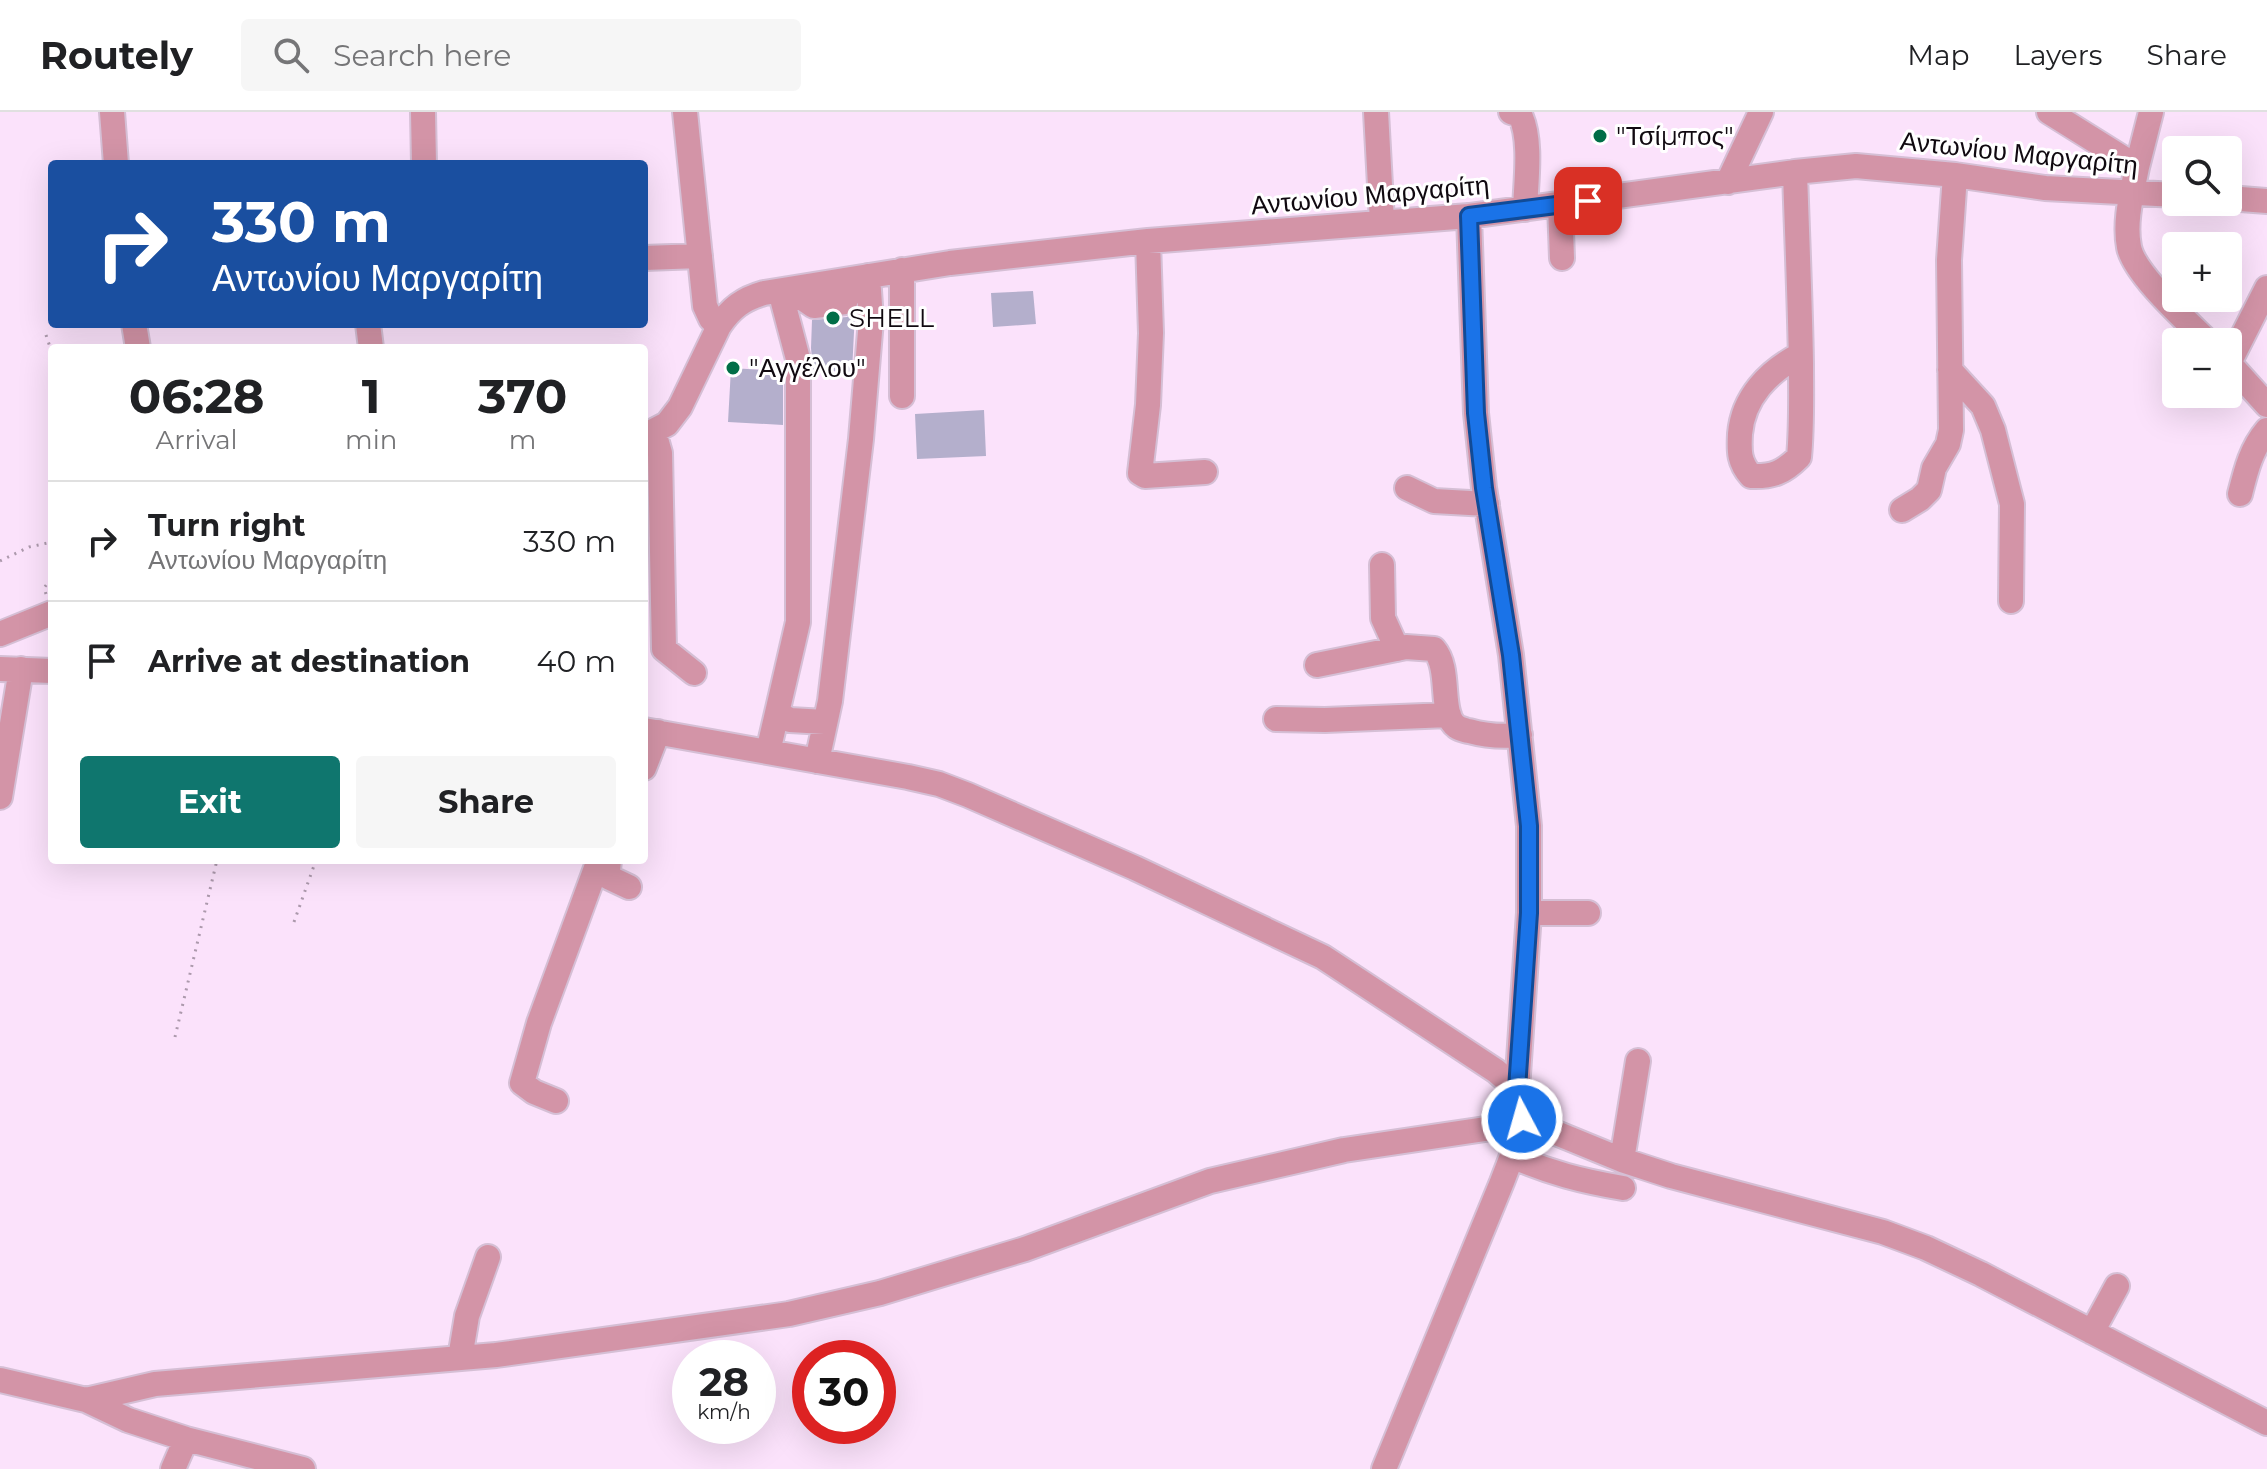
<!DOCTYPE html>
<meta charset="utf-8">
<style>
body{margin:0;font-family:Montserrat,sans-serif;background:#f6f6f6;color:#202124;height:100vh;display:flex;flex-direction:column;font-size:30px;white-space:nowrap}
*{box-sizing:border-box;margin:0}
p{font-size:26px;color:#757577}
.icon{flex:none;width:44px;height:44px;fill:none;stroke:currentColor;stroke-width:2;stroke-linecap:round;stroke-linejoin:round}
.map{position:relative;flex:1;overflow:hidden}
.panel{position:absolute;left:48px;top:232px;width:600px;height:520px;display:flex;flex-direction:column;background:#fff;border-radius:8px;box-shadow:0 8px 32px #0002}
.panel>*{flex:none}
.hud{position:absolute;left:48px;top:48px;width:600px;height:168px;border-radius:8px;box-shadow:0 8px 32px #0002;background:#1a4fa0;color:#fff;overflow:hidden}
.fabs{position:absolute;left:2162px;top:24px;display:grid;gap:16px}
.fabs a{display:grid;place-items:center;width:80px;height:80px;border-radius:8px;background:#fff;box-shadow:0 8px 32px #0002;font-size:40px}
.speed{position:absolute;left:672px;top:1228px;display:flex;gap:16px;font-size:40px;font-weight:700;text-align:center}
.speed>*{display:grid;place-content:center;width:104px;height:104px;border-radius:50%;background:#fff;box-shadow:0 8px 32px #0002;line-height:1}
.speed small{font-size:20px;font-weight:400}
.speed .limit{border:12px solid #d22;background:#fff;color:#111}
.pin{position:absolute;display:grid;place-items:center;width:68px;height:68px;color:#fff;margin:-34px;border-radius:16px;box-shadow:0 4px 12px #0006}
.me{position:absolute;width:88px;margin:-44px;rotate:354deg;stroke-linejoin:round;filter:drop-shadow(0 0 6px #0008)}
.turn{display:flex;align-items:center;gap:28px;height:168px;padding:0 32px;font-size:36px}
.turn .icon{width:104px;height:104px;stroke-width:2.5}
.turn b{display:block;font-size:56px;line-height:68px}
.eta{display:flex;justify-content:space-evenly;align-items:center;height:136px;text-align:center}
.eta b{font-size:48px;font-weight:700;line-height:56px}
.primary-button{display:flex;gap:16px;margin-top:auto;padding:16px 32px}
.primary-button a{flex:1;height:92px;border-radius:8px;background:#0f766e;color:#fff;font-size:32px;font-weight:700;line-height:92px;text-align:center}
.primary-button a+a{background:#f6f6f6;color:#202124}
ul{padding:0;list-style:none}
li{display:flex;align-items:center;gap:24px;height:120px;padding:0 32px;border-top:2px solid #e0e0e0}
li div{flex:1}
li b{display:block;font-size:30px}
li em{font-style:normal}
header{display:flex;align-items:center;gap:48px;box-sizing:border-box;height:112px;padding:0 40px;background:#fff;border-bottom:2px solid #e0e0e0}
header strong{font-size:38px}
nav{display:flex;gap:44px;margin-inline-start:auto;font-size:28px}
.search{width:560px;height:72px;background:#f6f6f6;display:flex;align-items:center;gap:20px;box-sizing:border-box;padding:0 28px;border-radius:8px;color:#757577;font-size:30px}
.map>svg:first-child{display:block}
</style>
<header>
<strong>Routely</strong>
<div class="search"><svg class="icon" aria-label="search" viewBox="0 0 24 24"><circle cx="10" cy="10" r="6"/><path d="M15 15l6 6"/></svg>Search here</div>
<nav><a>Map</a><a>Layers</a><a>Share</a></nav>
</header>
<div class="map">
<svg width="2267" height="1357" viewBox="0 0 2267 1357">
<rect width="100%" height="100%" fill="#fbe2fb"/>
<!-- building -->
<path fill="#b4afcc" d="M 1033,179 L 1036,212 L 993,215 L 991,181 Z
M 855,200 L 852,260 L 813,258 L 811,236 L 812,208 L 847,205 Z
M 731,256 L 783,259 L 783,313 L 728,310 Z
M 984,298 L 986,344 L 917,347 L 915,302 Z"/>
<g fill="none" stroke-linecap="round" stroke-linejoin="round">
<defs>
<path id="minor" d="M 112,0 L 116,52
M 423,0 L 424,52
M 685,0 L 705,194 L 711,207 L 719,214
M 1376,0 L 1382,110
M 1511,0 L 1520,3 C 1532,27 1526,70 1525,97
M 2049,0 L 2137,55 C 2132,81 2124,109 2129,135 C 2134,162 2188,210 2208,230
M 2137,55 L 2151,0
M 1795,60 C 1797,124 1800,188 1801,252 C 1801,283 1802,314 1799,345 C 1784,360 1773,365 1751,364 C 1739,350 1739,340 1740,322 C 1743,285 1769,259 1800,243
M 1728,70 L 1761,0
M 2228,86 L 2267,89
M 1560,92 L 1562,146
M 1148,129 L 1151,221 L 1148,293 L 1140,361 L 1145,364 L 1205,360
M 644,146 L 700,144
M 902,158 L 902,284
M 798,183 L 814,194 L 845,190 L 850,178
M 134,212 L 138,236
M 368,212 L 371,236
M 2228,250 L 2267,293
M 2229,251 L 2267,176
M 1950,258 L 1983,294 L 1993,318 L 2005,365 L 2012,392 L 2011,489
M 654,320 L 660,341 L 664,537 L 694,561
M 644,324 L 667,312 L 680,295 L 719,214 C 731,196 743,187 764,181 L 950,151 L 1148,129 L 1469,104 L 1795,60 L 1856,54 L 1955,63 L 2045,76 L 2176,83
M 1407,376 L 1434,389 L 1487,392
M 2240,382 C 2246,358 2251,337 2267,318
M 1902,398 L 1920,387 L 1929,378 L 1934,356 L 1948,332 L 1951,318 L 1949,148 L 1955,63
M 1382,453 L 1383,506 L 1397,537
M 0,522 L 52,501
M 1317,553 L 1406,535 L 1434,537 C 1452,558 1438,602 1457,615 C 1458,616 1467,619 1469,619 C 1487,624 1502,625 1520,623
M 0,557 L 52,559
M 777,601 L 790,608 L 825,610
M 1276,607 L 1325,608 L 1449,603
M 644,618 L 908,665 L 939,672 L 968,683 L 1135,756 L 1323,845 L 1496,959 L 1517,977
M 768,640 L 798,510 L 798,247 L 780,179
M 817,649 L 830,589 L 861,327 L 871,208 L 868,164
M 644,656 L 658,620
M 0,685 L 21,557
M 609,748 L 608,758 L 610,766 L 629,775
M 1529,801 L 1588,801
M 556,989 L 534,980 L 522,971 L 539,911 L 599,748
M 1512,1044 C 1550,1061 1582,1069 1623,1076
M 1622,1048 L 1638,949
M 2092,1220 L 2117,1174
M 460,1246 L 467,1204 L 488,1145
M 0,1268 L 86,1288 L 155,1272 L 496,1243 L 789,1202 L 880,1181 L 1025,1137 L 1210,1069 L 1344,1038 L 1492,1016 L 1522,1007 L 1622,1048 L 1671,1064 L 1883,1120 L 1926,1136 L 1981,1162 L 2267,1311
M 86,1288 L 128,1308 L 186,1327 L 303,1357
M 173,1357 L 186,1327
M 1384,1357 L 1502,1070 L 1512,1044 L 1522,1007 L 1517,977 L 1529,801 L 1529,714 L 1511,543 L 1484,376 L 1476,301 L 1469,104"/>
</defs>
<!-- minor casing -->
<use href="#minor" stroke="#d5bfd5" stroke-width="28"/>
<!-- path -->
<path stroke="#ac99ac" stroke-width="3" stroke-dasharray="2 6" stroke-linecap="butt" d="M 46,223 L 52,241
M 0,449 L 29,435 L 52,430
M 46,482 L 44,476 L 52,465
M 294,810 L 316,748
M 175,925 L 217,748"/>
<!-- minor -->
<use href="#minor" stroke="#d394a7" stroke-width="24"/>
</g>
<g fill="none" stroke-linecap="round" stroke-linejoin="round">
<defs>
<path id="route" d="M 1522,1007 L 1517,977 L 1529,801 L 1529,714 L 1511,543 L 1484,376 L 1476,301 L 1469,104 L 1588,89"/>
</defs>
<!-- route casing -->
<use href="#route" stroke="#114b97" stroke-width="20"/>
<!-- route -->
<use href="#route" stroke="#1a73e8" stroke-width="14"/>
</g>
<!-- markers -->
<g fill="#006e47" stroke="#fff" stroke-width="3">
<circle cx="1600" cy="24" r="8"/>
<circle cx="833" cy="206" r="8"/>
<circle cx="733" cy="256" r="8"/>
</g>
<g text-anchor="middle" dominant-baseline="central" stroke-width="6" stroke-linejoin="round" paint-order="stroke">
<!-- poi labels -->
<g font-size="26" fill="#100910" stroke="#fff" text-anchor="start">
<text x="1616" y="24">"Τσίμπος"</text>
<text x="849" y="206">SHELL</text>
<text x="749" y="256">"Αγγέλου"</text>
</g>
<!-- street labels -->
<g font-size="26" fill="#100910" stroke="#fff">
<text transform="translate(2019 41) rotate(6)">Αντωνίου Μαργαρίτη</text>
<text transform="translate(1370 83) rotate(-5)">Αντωνίου Μαργαρίτη</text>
</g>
</g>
</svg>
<div class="fabs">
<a><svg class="icon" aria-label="search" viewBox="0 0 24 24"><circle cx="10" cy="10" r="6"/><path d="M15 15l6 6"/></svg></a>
<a>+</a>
<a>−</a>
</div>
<div class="speed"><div>28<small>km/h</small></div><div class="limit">30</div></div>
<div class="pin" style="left:1588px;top:89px;background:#d93025"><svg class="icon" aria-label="arrive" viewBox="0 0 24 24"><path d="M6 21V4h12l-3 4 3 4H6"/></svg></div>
<svg class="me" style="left:1522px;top:1007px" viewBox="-20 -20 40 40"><circle r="17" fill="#1a73e8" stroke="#fff" stroke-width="3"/><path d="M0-11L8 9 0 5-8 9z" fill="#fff"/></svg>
<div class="hud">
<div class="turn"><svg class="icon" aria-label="right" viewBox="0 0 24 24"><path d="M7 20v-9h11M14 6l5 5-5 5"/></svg><div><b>330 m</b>Αντωνίου Μαργαρίτη</div></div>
</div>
<section class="panel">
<div class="eta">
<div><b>06:28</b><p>Arrival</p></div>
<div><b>1</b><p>min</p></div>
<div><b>370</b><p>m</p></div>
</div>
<ul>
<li><svg class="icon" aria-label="right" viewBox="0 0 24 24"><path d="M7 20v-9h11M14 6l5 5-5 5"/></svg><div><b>Turn right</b><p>Αντωνίου Μαργαρίτη</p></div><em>330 m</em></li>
<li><svg class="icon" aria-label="arrive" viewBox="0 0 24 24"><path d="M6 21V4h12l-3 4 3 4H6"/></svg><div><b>Arrive at destination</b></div><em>40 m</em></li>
</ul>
<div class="primary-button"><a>Exit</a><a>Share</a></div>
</section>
</div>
